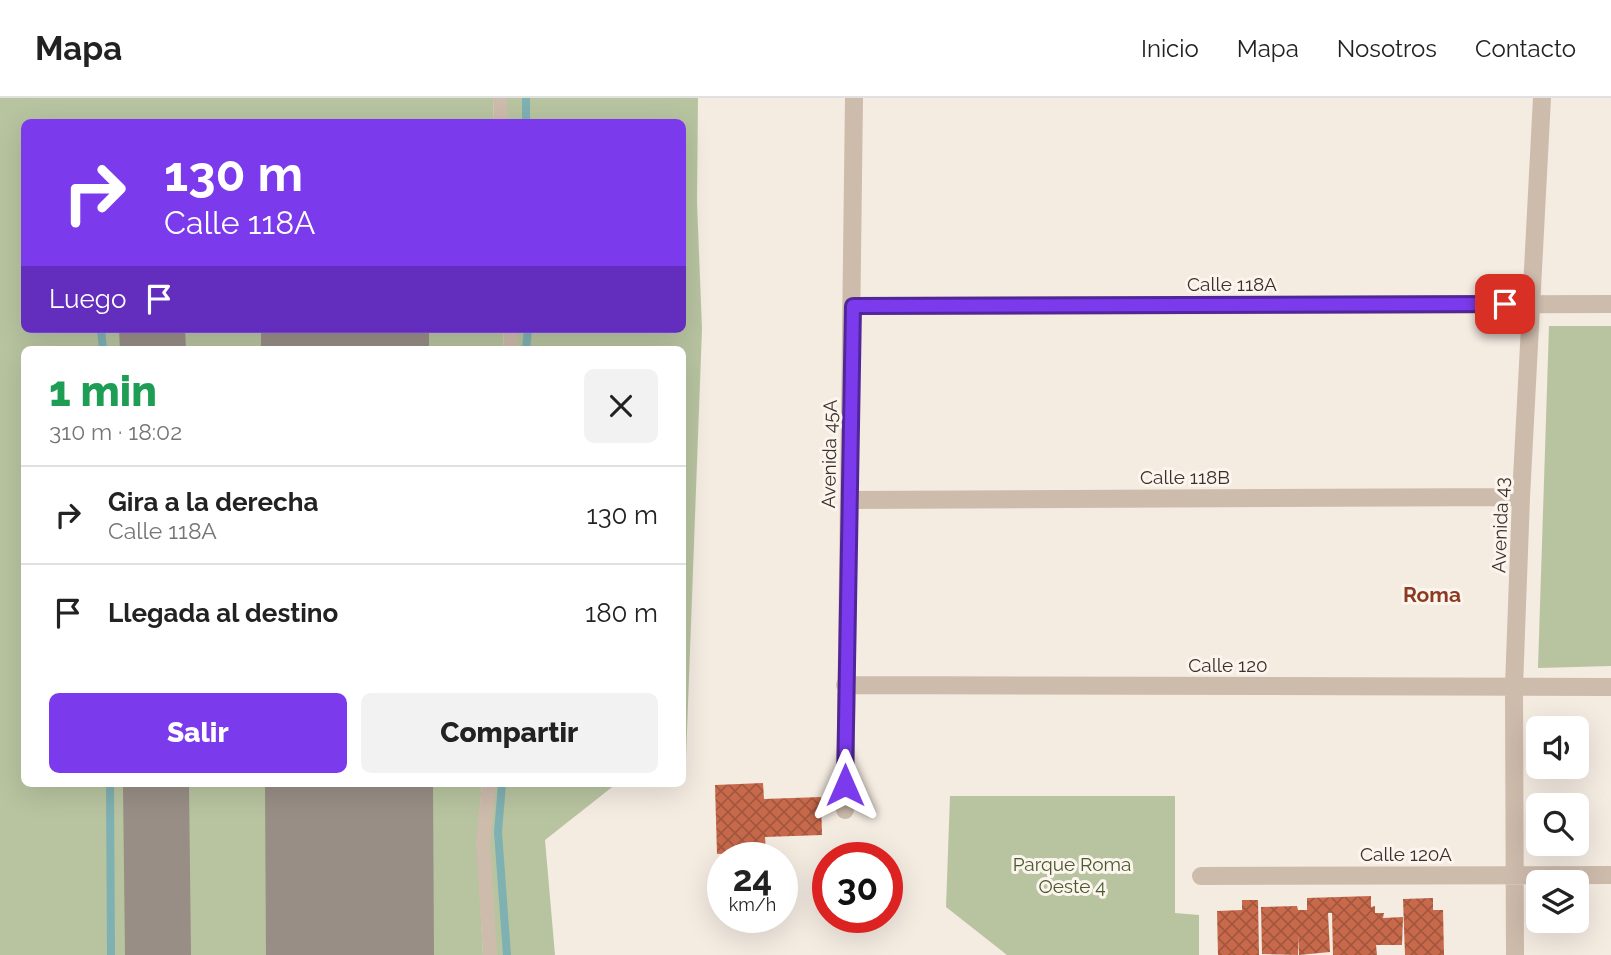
<!DOCTYPE html>
<html lang="es">
<meta charset="utf-8">
<style>
body{margin:0;font-family:Raleway,sans-serif;background:#f2f2f2;color:#222;height:100vh;display:flex;flex-direction:column;font-size:26px;white-space:nowrap}
*{box-sizing:border-box;margin:0}
p{font-size:23px;color:#767676}
.icon{flex:none;width:38px;height:38px;fill:none;stroke:currentColor;stroke-width:2;stroke-linecap:round;stroke-linejoin:round}
.map{position:relative;flex:1;overflow:hidden}
.side{position:absolute;left:21px;top:248px;width:665px;height:441px;display:flex;flex-direction:column;background:#fff;border-radius:10px;box-shadow:0 7px 28px #0002}
.side>*{flex:none}
.guide{position:absolute;left:21px;top:21px;width:665px;height:214px;border-radius:10px;box-shadow:0 7px 28px #0002;background:#7c3aed;color:#fff;overflow:hidden}
.tools{position:absolute;left:1526px;top:618px;display:grid;gap:14px}
.tools a{display:grid;place-items:center;width:63px;height:63px;border-radius:10px;background:#fff;box-shadow:0 7px 28px #0002;font-size:35px}
.speed{position:absolute;left:707px;top:744px;display:flex;gap:14px;font-size:35px;font-weight:700;text-align:center}
.speed>*{display:grid;place-content:center;width:91px;height:91px;border-radius:50%;background:#fff;box-shadow:0 7px 28px #0002;line-height:1}
.speed small{font-size:18px;font-weight:400}
.speed .limit{border:10px solid #d22;background:#fff;color:#111}
.pin{position:absolute;display:grid;place-items:center;width:60px;height:60px;color:#fff;margin:-30px;border-radius:14px;box-shadow:0 4px 10px #0006}
.me{position:absolute;width:77px;margin:-38px;rotate:0deg;stroke-linejoin:round;filter:drop-shadow(0 0 5px #0008)}
.turn{display:flex;align-items:center;gap:24px;height:147px;padding:0 28px;font-size:32px}
.turn .icon{width:91px;height:91px;stroke-width:2.5}
.turn b{display:block;font-size:49px;line-height:60px}
.then{display:flex;align-items:center;height:66px;padding:0 28px;background:#0003;gap:14px;font-size:26px}
.round{display:grid;place-items:center;flex:none;width:74px;height:74px;border-radius:10px;background:#f2f2f2}
.overview{display:flex;align-items:center;justify-content:space-between;height:119px;padding:0 28px}
h1{font-size:42px;font-weight:800;line-height:52px;color:#1e9e55}
.primary-button{display:flex;gap:14px;margin-top:auto;padding:14px 28px}
.primary-button a{flex:1;height:80px;border-radius:10px;background:#7c3aed;color:#fff;font-size:28px;font-weight:800;line-height:80px;text-align:center}
.primary-button a+a{background:#f2f2f2;color:#222}
ul{padding:0;list-style:none}
li{display:flex;align-items:center;gap:21px;height:98px;padding:0 28px;border-top:2px solid #e0e0e0}
li div{flex:1}
li b{display:block;font-size:26px}
li em{font-style:normal}
header{display:flex;align-items:center;gap:42px;box-sizing:border-box;height:98px;padding:0 35px;background:#fff;border-bottom:2px solid #e0e0e0}
header strong{font-size:33px}
nav{display:flex;gap:38px;margin-inline-start:auto;font-size:24px}
.map>svg:first-child{display:block}
</style>
<header>
<strong>Mapa</strong>
<nav><a>Inicio</a><a>Mapa</a><a>Nosotros</a><a>Contacto</a></nav>
</header>
<div class="map">
<svg width="1611" height="857" viewBox="0 0 1611 857">
<defs>
<pattern id="building-cross-hatch" width="8" height="8" patternUnits="userSpaceOnUse" patternTransform="scale(1.75)"><rect width="8" height="8" fill="#c8694b"/><path d="M0 0l8 8M0 8l8-8" fill="none" stroke="#a4573f"/></pattern>
</defs>
<rect width="100%" height="100%" fill="#f4ebe1"/>
<!-- green -->
<path fill="#b8c4a0" d="M 0,0 L 493,0 L 494,24 L 24,24 L 24,231 L 132,231 L 133,252 L 24,252 L 24,686 L 135,686 L 137,857 L 0,857 Z
M 506,0 L 698,0 L 697,104 L 702,231 L 686,660 L 683,660 L 682,252 L 517,252 L 516,231 L 682,231 L 682,24 L 507,24 Z
M 1549,228 L 1611,228 L 1611,568 L 1538,570 Z
M 185,231 L 295,231 L 295,252 L 175,252 Z
M 402,231 L 503,231 L 504,252 L 402,252 Z
M 178,686 L 298,686 L 300,857 L 180,857 Z
M 405,686 L 482,686 L 477,744 L 483,857 L 406,857 Z
M 495,686 L 616,686 L 545,742 L 555,857 L 496,857 L 489,744 Z
M 950,698 L 1175,698 L 1175,815 L 1199,817 L 1199,857 L 1007,857 L 946,809 Z"/>
<g fill="none" stroke-linecap="round" stroke-linejoin="round">
<!-- stream -->
<path stroke="#7fb0b2" stroke-width="8" d="M 526,0 L 526,24
M 101,231 L 103,252
M 526,252 L 528,231
M 110,686 L 111,857
M 502,686 L 498,734 L 507,857"/>
<!-- taxiway -->
<path stroke="#988e86" stroke-width="66" d="M 152,231 L 153,252
M 156,686 L 158,857"/>
<!-- runway -->
<path stroke="#988e86" stroke-width="168" d="M 345,231 L 345,252
M 349,686 L 350,857"/>
</g>
<!-- building -->
<path fill="url(#building-cross-hatch)" d="M 763,685 L 764,701 L 821,699 L 822,737 L 765,739 L 766,754 L 717,756 L 715,687 Z
M 1371,798 L 1371,809 L 1375,808 L 1375,815 L 1384,815 L 1383,820 L 1403,819 L 1402,847 L 1376,847 L 1377,857 L 1333,857 L 1332,815 L 1328,815 L 1330,854 L 1299,857 L 1298,837 L 1298,857 L 1262,856 L 1261,809 L 1297,808 L 1298,812 L 1307,812 L 1307,800 Z
M 1433,800 L 1433,812 L 1443,812 L 1444,857 L 1405,857 L 1403,801 Z
M 1242,802 L 1258,802 L 1259,857 L 1218,857 L 1217,813 L 1242,812 Z"/>
<g fill="none" stroke-linecap="round" stroke-linejoin="round">
<!-- lane -->
<path stroke="#cdbbac" stroke-width="14" d="M 500,0 L 501,24
M 510,231 L 511,252
M 489,686 L 483,745 L 490,857"/>
<!-- street -->
<path stroke="#cdbbac" stroke-width="18" d="M 853,208 L 1611,206
M 849,402 L 1521,399
M 845,587 L 1611,589
M 845,712 L 854,0
M 1201,778 L 1611,777
M 1515,857 L 1514,589 L 1521,399 L 1542,0"/>
</g>
<g fill="none" stroke-linecap="round" stroke-linejoin="round">
<defs>
<path id="route" d="M 845,687 L 853,208 L 1505,206"/>
</defs>
<!-- route casing -->
<use href="#route" stroke="#51269a" stroke-width="18"/>
<!-- route -->
<use href="#route" stroke="#7c3aed" stroke-width="12"/>
</g>
<g text-anchor="middle" dominant-baseline="central" stroke-width="6" stroke-linejoin="round" paint-order="stroke">
<!-- street labels -->
<g font-size="19" fill="#3b302b" stroke="#fbf5ee">
<text x="1232" y="186">Calle 118A</text>
<text transform="translate(829 356) rotate(-89)">Avenida 45A</text>
<text x="1185" y="379">Calle 118B</text>
<text transform="translate(1500 427) rotate(-88)">Avenida 43</text>
<text x="1228" y="567">Calle 120</text>
<text x="1406" y="756">Calle 120A</text>
</g>
<!-- park labels -->
<g font-size="19" fill="#4a5a2e" stroke="#fbf5ee">
<text x="1072" y="766">Parque Roma<tspan x="1072" dy="22">Oeste 4</tspan></text>
</g>
<!-- neighbourhood labels -->
<g font-size="21" font-weight="bold" fill="#8c3b22" stroke="#fbf5ee">
<text x="1432" y="496">Roma</text>
</g>
</g>
</svg>
<div class="tools">
<a><svg class="icon" aria-label="sound" viewBox="0 0 24 24"><path d="M4 9h4l5-4v14l-5-4H4zM17 9q2 3 0 6"/></svg></a>
<a><svg class="icon" aria-label="search" viewBox="0 0 24 24"><circle cx="10" cy="10" r="6"/><path d="M15 15l6 6"/></svg></a>
<a><svg class="icon" aria-label="layers" viewBox="0 0 24 24"><path d="M12 4l9 5-9 5-9-5zM3 14l9 5 9-5"/></svg></a>
</div>
<div class="speed"><div>24<small>km/h</small></div><div class="limit">30</div></div>
<div class="pin" style="left:1505px;top:206px;background:#d93025"><svg class="icon" aria-label="arrive" viewBox="0 0 24 24"><path d="M6 21V4h12l-3 4 3 4H6"/></svg></div>
<svg class="me" style="left:845px;top:687px" viewBox="-20 -20 40 40"><path d="M0-17L14 15 0 8-14 15z" fill="#7c3aed" stroke="#fff" stroke-width="4"/></svg>
<div class="guide">
<div class="turn"><svg class="icon" aria-label="right" viewBox="0 0 24 24"><path d="M7 20v-9h11M14 6l5 5-5 5"/></svg><div><b>130 m</b>Calle 118A</div></div>
<div class="then">Luego<svg class="icon" aria-label="arrive" viewBox="0 0 24 24"><path d="M6 21V4h12l-3 4 3 4H6"/></svg></div>
</div>
<section class="side">
<div class="overview"><div><h1>1 min</h1><p>310 m · 18:02</p></div><a class="round"><svg class="icon" aria-label="close" viewBox="0 0 24 24"><path d="M6 6l12 12M18 6L6 18"/></svg></a></div>
<ul>
<li><svg class="icon" aria-label="right" viewBox="0 0 24 24"><path d="M7 20v-9h11M14 6l5 5-5 5"/></svg><div><b>Gira a la derecha</b><p>Calle 118A</p></div><em>130 m</em></li>
<li><svg class="icon" aria-label="arrive" viewBox="0 0 24 24"><path d="M6 21V4h12l-3 4 3 4H6"/></svg><div><b>Llegada al destino</b></div><em>180 m</em></li>
</ul>
<div class="primary-button"><a>Salir</a><a>Compartir</a></div>
</section>
</div>
